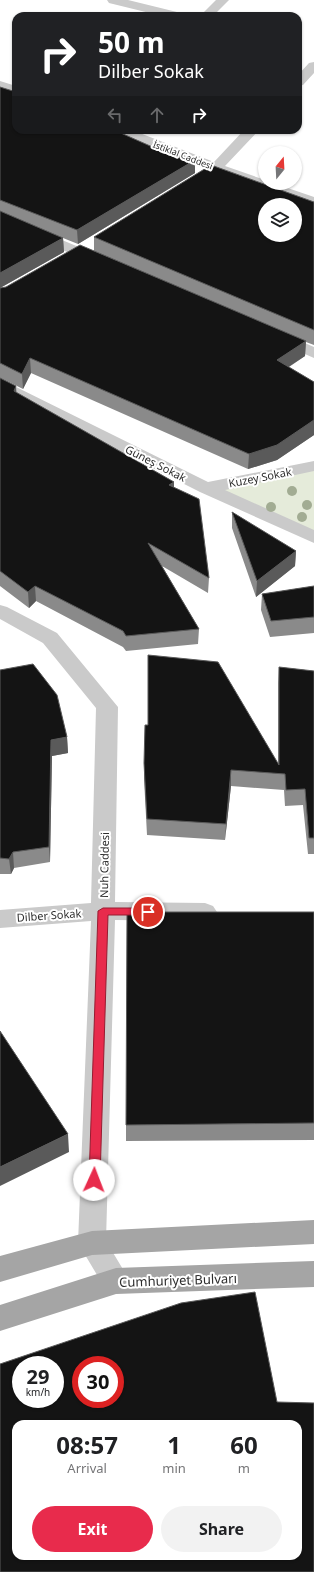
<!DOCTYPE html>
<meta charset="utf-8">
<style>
body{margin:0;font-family:"Noto Sans",sans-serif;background:#f2f2f2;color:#202124;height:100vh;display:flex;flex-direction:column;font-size:15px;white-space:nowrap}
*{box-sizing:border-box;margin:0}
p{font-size:13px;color:#757577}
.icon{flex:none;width:22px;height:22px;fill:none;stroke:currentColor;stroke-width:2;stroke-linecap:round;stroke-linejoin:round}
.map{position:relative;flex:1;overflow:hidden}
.sheet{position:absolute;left:12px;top:1420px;width:290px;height:140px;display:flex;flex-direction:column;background:#fff;border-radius:12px;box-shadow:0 1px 3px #0004}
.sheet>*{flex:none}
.hud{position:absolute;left:12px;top:12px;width:290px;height:122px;border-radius:12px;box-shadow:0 1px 3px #0004;background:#202124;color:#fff;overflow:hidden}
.needle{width:26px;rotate:18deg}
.fabs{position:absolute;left:258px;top:146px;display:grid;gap:8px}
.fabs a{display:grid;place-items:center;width:44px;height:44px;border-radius:50%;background:#fff;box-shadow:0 1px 3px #0004;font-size:20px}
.speed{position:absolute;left:12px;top:1356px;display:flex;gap:8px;font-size:20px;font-weight:700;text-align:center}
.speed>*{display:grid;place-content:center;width:52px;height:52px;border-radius:50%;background:#fff;box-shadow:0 1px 3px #0004;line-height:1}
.speed small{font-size:10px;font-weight:400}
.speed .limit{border:6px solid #d22;background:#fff;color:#111}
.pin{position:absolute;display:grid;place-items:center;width:34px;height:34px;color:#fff;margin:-17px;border:2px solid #fff;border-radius:50%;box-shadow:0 1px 4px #0007}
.me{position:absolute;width:44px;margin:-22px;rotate:2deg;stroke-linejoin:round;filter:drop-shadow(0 0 3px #0008)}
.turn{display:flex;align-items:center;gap:14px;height:84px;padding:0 20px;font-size:18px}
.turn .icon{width:52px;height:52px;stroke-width:2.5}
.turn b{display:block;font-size:28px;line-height:34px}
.lanes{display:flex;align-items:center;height:38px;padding:0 20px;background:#0003;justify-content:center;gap:20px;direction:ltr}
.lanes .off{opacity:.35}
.eta{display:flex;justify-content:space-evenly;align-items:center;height:68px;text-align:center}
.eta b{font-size:24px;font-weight:700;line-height:28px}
.cta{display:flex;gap:8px;margin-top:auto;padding:8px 20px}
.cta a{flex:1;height:46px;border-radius:24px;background:#e82b4c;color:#fff;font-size:16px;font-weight:700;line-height:46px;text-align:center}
.cta a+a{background:#f2f2f2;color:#202124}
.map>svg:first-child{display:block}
</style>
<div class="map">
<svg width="314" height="1572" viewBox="0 0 314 1572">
<rect width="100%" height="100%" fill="#fff"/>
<!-- green -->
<path fill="#e5ebda" d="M 314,466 L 314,537 L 206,488 Z"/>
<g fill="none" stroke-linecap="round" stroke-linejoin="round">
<!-- minor -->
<path fill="#cacaca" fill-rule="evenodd" d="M 107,0 L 128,0 L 181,13 L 183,16 L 162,16 L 109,3 Z
M 216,0 L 229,0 L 213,16 L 200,16 Z
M 314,62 L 314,73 L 303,85 L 298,86 L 298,75 L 309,63 Z
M 0,81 L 16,86 L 16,95 L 0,90 Z
M 113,130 L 132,130 L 214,162 L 244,130 L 259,130 L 225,166 L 265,180 L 265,183 L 273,183 L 314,197 L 314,206 L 217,173 L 196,186 L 186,186 L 184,183 L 205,169 L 115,133 Z
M 0,214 L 105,258 L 108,261 L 105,264 L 95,264 L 0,223 Z
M 279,332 L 314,347 L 314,358 L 273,340 L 271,337 L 273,334 Z
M 0,379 L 208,482 L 314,461 L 314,471 L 225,490 L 314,530 L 314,543 L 200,492 L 0,391 Z
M 0,605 L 7,607 L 57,633 L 118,707 L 115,902 L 205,903 L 213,906 L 217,912 L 213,918 L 205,921 L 115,920 L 106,1241 L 130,1281 L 126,1290 L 116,1294 L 106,1290 L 78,1243 L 91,921 L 0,928 L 0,910 L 91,903 L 96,708 L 43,643 L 0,619 Z"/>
<!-- major -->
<path fill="#a5a5a5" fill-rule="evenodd" d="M 314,1220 L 314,1244 L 92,1255 L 0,1282 L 0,1256 L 92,1231 Z
M 314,1261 L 314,1287 L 116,1294 L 0,1331 L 0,1305 L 116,1268 Z"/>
</g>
<!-- trees -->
<g fill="#a2ac93">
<circle cx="292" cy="491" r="5"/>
<circle cx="307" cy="505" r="5"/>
<circle cx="271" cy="507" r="5"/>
<circle cx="302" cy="517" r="5"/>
</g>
<!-- wall -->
<path fill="#8a8a8a" d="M 0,87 L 157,149 L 195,160 L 195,173 L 78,244 L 63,238 L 64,252 L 0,288 Z
M 314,202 L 314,345 L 306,342 L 305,356 L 289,367 L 314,382 L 314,435 L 277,460 L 248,469 L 31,373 L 23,389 L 1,378 L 16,386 L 16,393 L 174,482 L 174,487 L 209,578 L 208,593 L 162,566 L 199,629 L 198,644 L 126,651 L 123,647 L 36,601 L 29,608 L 0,586 L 0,288 L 205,299 L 94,251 L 94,237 Z
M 232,512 L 296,551 L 295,566 L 256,597 L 232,528 Z
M 314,586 L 314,633 L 270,637 L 261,610 L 262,594 Z
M 279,667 L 314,671 L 314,854 L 308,854 L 303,805 L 285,806 L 284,790 L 231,786 L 225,840 L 147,835 L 144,779 L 144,763 L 278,763 L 278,683 Z
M 0,670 L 67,737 L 68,753 L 52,756 L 50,862 L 14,868 L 11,874 L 0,874 Z
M 314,912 L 314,1140 L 126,1141 L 126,1125 Z"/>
<!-- shaded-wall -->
<path fill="#5a5a5a" d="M 195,160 L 195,173 L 78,244 L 77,230 Z
M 63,238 L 64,252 L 0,288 L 0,273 Z
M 306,341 L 305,356 L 276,375 L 277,360 Z
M 30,358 L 31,373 L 23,389 L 22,374 Z
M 16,386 L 17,401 L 14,391 Z
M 314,420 L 314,435 L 277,460 L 248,469 L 249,454 Z
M 174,482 L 174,497 L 169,485 Z
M 296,551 L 295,566 L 256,597 L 257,581 Z
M 35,586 L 36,601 L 29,608 L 28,592 Z
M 67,737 L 68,753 L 52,756 L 50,862 L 49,847 L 51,740 Z
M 231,770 L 231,786 L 225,840 L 226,824 Z
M 13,852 L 14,868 L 11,874 L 9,859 Z
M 68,1134 L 69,1152 L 0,1186 L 0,1167 Z"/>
<!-- building -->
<path fill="#141414" stroke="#5a5a5a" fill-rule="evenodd" d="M 0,87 L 16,92 L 16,130 L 114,130 L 157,149 L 161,147 L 195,160 L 77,230 L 0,200 Z
M 211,165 L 314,202 L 314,330 L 94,237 ZM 265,205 L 295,205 L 295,235 L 265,235 Z
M 0,211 L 63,238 L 0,273 Z
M 80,245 L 306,341 L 277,360 L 314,382 L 314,420 L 277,445 L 249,454 L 30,358 L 22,374 L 0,363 L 0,288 L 6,287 Z
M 0,378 L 16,386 L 14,391 L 174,482 L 169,485 L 199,499 L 209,578 L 148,543 L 199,629 L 126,636 L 123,631 L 35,586 L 28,592 L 0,571 Z
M 232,512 L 296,551 L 257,581 Z
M 314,586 L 314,617 L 271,621 L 262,594 Z
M 148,655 L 218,662 L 279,765 L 279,667 L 314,671 L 314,838 L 309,838 L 305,789 L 286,790 L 285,774 L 231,770 L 226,824 L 147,819 L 144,763 L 145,725 L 148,725 Z
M 33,664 L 57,695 L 67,737 L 51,740 L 49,847 L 13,852 L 9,859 L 0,858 L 0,670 Z
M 127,912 L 314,912 L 314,1123 L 126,1125 Z
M 0,1031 L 68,1134 L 0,1167 Z
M 255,1292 L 277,1402 L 314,1403 L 314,1572 L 0,1572 L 0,1364 L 181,1303 ZM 21,1365 L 55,1365 L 55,1399 L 21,1399 ZM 81,1365 L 115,1365 L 115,1399 L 81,1399 ZM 16,1424 L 298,1424 L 298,1556 L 16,1556 Z"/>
<!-- route -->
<path fill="#e82b4c" stroke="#971c31" d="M 103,908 L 148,908 L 153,912 L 148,915 L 108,915 L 100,1180 L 98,1183 L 94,1185 L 90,1183 L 89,1180 L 98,911 Z"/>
<g text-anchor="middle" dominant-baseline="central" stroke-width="4" stroke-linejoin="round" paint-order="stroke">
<!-- far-street labels -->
<g font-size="9" fill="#2d2d2d" stroke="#fff">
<text transform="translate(183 155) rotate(21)">İstiklal Caddesi</text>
</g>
<!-- street labels -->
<g font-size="11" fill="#2d2d2d" stroke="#fff">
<text transform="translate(156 463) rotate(27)">Güneş Sokak</text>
<text transform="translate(260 477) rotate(-11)">Kuzey Sokak</text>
<text transform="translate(104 865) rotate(-89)">Nuh Caddesi</text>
<text transform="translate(49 915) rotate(-4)">Dilber Sokak</text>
</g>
<!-- near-street labels -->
<g font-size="13" fill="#2d2d2d" stroke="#fff">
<text transform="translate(178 1280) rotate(-2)">Cumhuriyet Bulvarı</text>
</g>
</g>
</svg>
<div class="fabs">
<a><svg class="needle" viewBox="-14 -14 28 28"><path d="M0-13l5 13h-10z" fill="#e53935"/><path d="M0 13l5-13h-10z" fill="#757577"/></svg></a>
<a><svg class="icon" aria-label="layers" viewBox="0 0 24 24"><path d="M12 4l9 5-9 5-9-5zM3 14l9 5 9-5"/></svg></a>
</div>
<div class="speed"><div>29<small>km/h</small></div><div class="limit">30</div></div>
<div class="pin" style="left:148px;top:912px;background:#d93025"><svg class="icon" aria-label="arrive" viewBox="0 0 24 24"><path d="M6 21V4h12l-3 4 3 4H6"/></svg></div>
<svg class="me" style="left:94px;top:1180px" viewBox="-20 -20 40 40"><circle r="19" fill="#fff"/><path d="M0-13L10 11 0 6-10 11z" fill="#e82b4c"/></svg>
<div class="hud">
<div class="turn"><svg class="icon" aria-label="right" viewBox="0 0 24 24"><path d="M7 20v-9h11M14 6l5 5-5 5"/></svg><div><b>50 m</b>Dilber Sokak</div></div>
<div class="lanes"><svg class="icon off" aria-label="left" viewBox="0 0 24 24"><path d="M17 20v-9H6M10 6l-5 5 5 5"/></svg><svg class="icon off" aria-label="ahead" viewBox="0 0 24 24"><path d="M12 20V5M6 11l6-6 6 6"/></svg><svg class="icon" aria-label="right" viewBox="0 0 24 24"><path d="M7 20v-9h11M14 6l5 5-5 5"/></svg></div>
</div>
<section class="sheet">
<div class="eta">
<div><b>08:57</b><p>Arrival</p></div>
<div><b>1</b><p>min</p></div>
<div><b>60</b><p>m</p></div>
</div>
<div class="cta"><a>Exit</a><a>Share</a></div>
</section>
</div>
